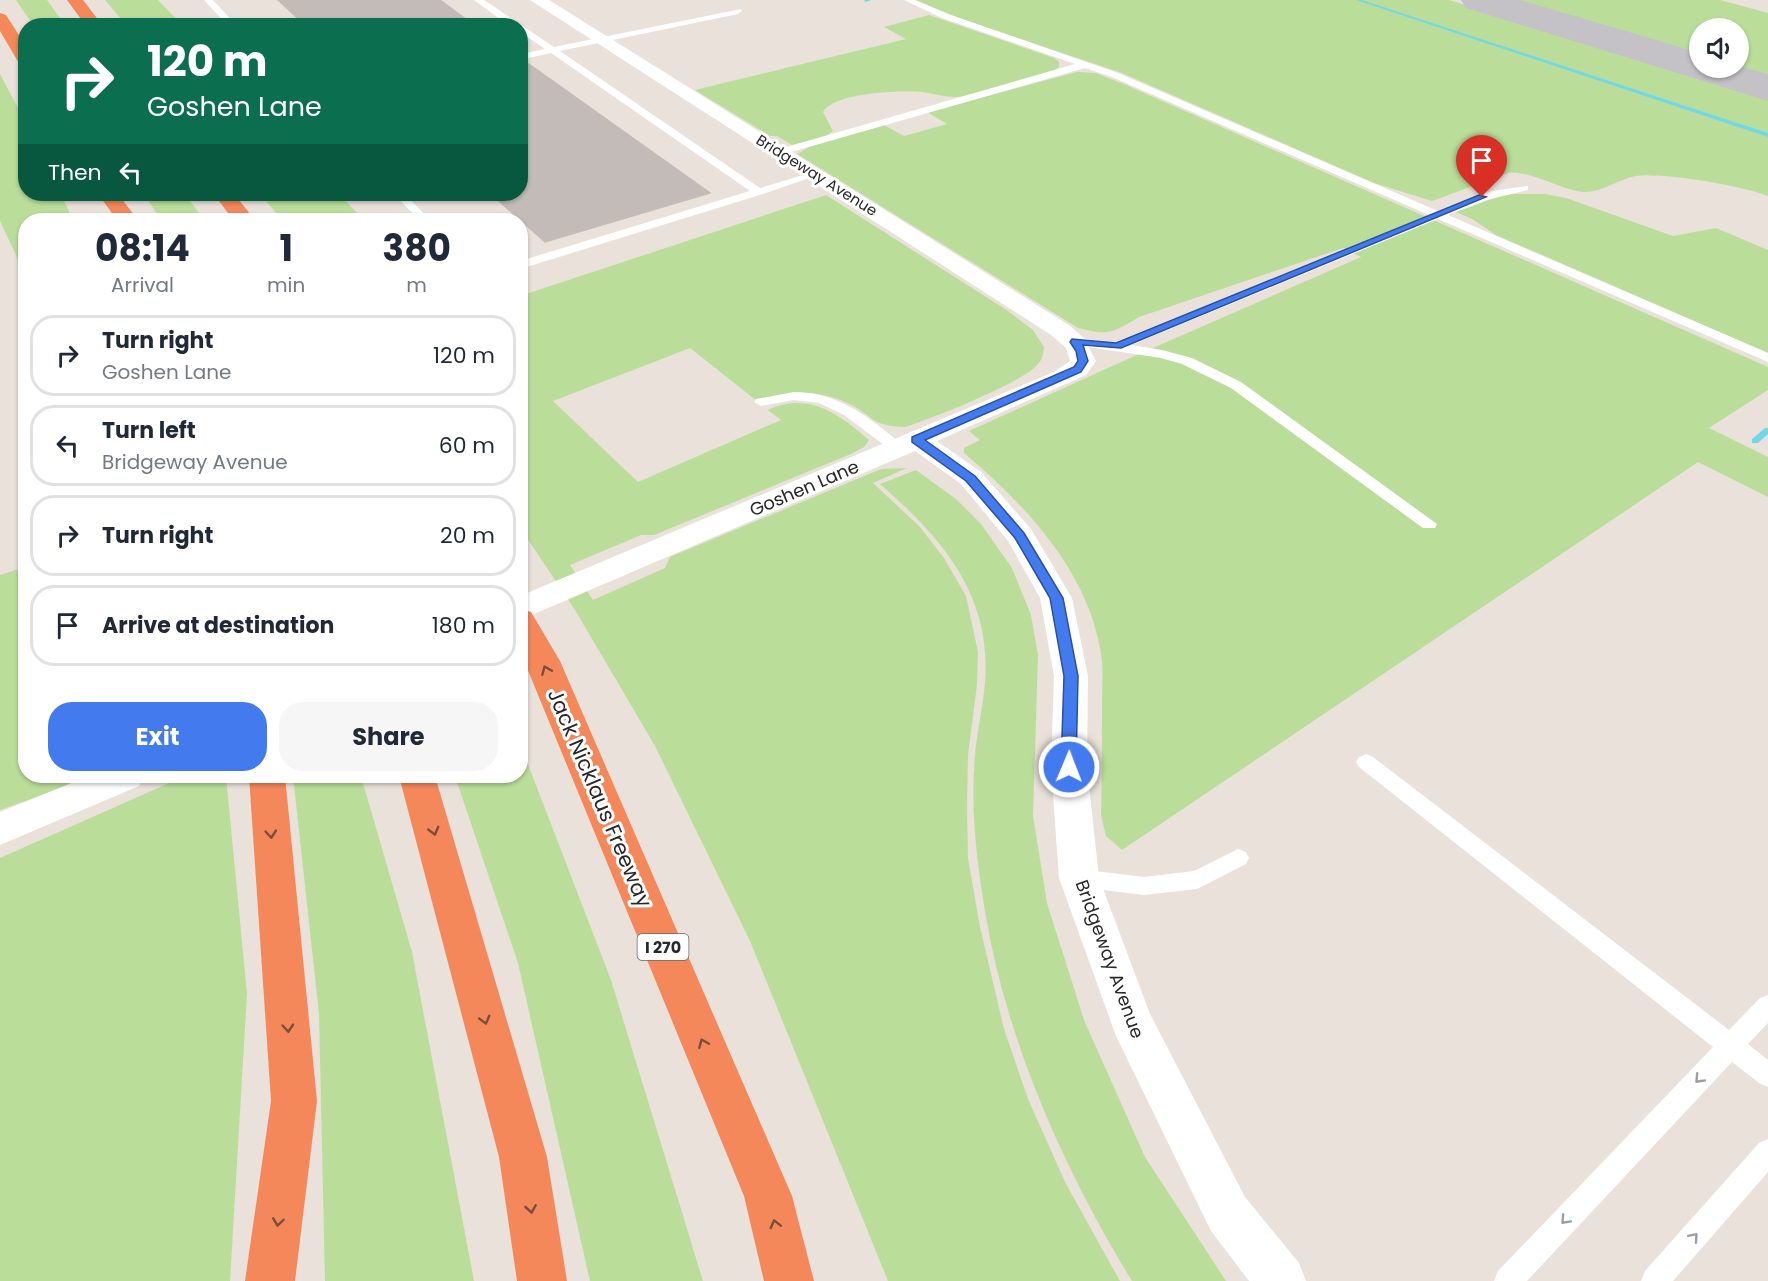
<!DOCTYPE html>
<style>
body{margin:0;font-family:Poppins,sans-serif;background:#f6f6f7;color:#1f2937;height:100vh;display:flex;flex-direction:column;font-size:22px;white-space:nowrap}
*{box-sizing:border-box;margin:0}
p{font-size:20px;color:#747a83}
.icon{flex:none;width:33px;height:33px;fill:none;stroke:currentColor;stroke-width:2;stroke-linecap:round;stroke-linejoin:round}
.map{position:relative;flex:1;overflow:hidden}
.drawer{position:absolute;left:18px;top:213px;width:510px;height:570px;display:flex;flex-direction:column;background:#fff;border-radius:24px;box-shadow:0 2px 4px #0004}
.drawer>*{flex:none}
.banner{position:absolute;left:18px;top:18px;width:510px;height:183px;border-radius:24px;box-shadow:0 2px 4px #0004;background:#0b6e4f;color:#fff;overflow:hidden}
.controls{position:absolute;left:1689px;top:18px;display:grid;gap:12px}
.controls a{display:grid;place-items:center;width:60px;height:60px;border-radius:50%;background:#fff;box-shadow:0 2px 4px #0004;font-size:30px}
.pin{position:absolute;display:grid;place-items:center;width:51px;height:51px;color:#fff;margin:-62px -26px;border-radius:50% 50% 50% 0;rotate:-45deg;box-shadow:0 0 6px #0007}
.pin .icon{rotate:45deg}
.me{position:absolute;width:66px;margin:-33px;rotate:1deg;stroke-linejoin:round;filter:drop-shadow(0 0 4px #0008)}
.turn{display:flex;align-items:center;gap:21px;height:126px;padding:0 30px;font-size:27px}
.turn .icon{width:78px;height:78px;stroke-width:2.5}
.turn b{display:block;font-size:42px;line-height:51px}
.then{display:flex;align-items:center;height:57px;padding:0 30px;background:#0003;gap:12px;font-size:22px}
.eta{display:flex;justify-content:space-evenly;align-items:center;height:102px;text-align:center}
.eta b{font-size:36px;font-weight:700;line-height:42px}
.primary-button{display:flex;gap:12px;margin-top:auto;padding:12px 30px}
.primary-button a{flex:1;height:69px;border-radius:24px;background:#437bee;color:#fff;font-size:24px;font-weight:700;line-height:69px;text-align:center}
.primary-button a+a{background:#f6f6f7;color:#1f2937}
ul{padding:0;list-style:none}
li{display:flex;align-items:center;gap:18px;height:81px;margin:0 12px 9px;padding:0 18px;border:3px solid #e0e1e3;border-radius:24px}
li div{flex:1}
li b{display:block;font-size:22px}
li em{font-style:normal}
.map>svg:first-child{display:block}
</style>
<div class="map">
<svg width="1768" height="1281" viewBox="0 0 1768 1281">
<rect width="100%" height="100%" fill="#eae1da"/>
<!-- green -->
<path fill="#bade9a" d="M 16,0 L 47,0 L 65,25 L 33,25 Z
M 105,0 L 158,0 L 182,25 L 126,25 Z
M 916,0 L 1449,0 L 1768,99 L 1768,196 C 1743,186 1662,172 1636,176 C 1619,179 1601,193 1583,192 C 1557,189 1534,171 1508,173 L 1432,201 L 1374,183 L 1122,73 L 961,19 Z
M 1511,0 L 1720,0 L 1768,13 L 1768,77 L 1735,68 L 1738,68 L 1738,28 L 1700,28 L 1699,57 Z
M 929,15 L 1054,58 L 1059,62 L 1059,67 L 1052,72 C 1023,80 993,91 964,96 C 950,99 936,94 923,92 C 901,90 834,92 823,112 L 833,131 L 824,137 L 792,145 L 777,136 L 770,136 L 695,90 L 906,39 L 884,27 Z
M 1077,72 L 1096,73 L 1126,85 L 1768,367 L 1768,390 L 1709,428 L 1768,457 L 1768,497 L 1698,462 L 1122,850 L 1106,836 L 1101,815 C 1102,779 1102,742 1102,706 C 1102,691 1103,675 1102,661 C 1092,575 1027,506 964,453 L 964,448 L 980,440 L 969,431 L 1130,358 L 1361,257 L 1343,248 L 1139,317 C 1112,333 1109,336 1078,328 L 797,154 L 811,146 L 884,125 L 904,136 L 947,124 L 927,112 Z
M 0,74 L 25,121 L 26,194 L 61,194 L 73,220 L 26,220 L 25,284 L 16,255 L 0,221 Z
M 144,194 L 185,194 L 204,220 L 161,220 Z
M 260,194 L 339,194 L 364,220 L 282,220 Z
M 1505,194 L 1544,194 L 1566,198 L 1673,236 L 1716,228 L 1768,250 L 1768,353 L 1496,235 L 1472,219 L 1456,212 Z
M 826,195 L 1005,309 L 1033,330 L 1044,347 C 1043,356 1042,361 1035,367 C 1018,384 931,419 905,427 C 869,426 874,415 847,403 C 819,389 786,391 757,401 L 690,348 L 553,401 L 638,482 L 781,420 L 768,410 C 808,391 839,414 869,440 L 864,447 L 851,454 L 654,535 L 641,535 L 570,565 L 593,600 L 665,568 L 670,557 L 881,469 L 907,468 L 873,483 L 920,527 L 944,558 L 966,596 L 978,652 L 977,685 L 968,755 L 967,808 L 968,858 L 980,927 L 1004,1029 L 1028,1099 L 1065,1182 L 1120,1281 L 888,1281 L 750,941 L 655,746 L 575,610 L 521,529 L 520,296 Z
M 916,470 L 956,499 L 981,524 L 1012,568 L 1031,615 L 1038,655 L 1033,816 L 1047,903 L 1084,1020 L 1145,1157 L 1226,1281 L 1132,1281 C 1065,1171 1008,1045 986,917 C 977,864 970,809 975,755 C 977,731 983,707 985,683 C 992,595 942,538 880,484 Z
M 25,567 L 26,776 L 81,776 L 87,779 L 0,810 L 0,575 Z
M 521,746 L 611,980 L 703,1281 L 590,1281 L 518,963 L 455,776 L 520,776 Z
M 185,776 L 226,776 L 247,994 L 230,1281 L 0,1281 L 0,858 Z
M 293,776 L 361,776 L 412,952 L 474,1281 L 325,1281 L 319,1014 Z"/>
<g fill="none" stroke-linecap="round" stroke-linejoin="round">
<!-- stream -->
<path fill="#73d8e6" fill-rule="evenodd" d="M 865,0 L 871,0 L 866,2 L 864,1 Z
M 1356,0 L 1362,0 L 1768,133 L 1768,137 Z
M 1765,428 L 1768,428 L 1768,434 L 1758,443 L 1752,443 L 1752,439 Z"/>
<!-- taxiway -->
<path fill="#c4c2c6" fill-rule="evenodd" d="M 1461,0 L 1521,0 L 1700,53 L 1700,68 L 1738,68 L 1738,66 L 1768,74 L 1768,101 L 1466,8 Z"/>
</g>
<!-- building -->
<path fill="#c2bbb7" stroke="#c5bdb4" stroke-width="1.5" d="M 278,0 L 440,0 L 475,26 L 306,26 Z
M 529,64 L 710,193 L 545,242 L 491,194 L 520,194 L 520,66 Z"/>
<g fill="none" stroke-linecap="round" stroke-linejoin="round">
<!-- service -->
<path fill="#fff" fill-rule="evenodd" d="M 204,0 L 213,0 L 237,26 L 228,26 Z
M 474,0 L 484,0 L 554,47 L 741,9 L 742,11 L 738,14 L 560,51 L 760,188 L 816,171 L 821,174 L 763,194 L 520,269 L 520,261 L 750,191 L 551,53 L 520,60 L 520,54 L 545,49 L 520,32 L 520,26 L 509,26 Z
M 904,0 L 915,0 L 948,14 L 1118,73 L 1438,211 L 1492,191 L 1528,186 L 1528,190 L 1487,200 L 1448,215 L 1768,353 L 1768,362 L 1438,219 L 1131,345 L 1162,350 L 1192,358 L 1241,382 L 1437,524 L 1435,528 L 1423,528 L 1231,388 L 1182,364 L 1161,358 L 1075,345 L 1068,341 L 1075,337 L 1113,343 L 1429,215 L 1112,77 L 1085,68 L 784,154 L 776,154 L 776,150 L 1075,64 L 942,18 Z
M 394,194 L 405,194 L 430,220 L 419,220 Z
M 794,392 C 829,392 856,408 883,429 C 890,435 899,441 905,448 L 902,451 L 892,451 L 844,415 L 819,403 L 794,400 L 761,406 L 754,402 L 756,399 Z
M 1366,754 L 1373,757 L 1729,1030 L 1760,998 L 1768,995 L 1768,1023 L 1748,1044 L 1768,1060 L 1768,1087 L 1759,1083 L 1732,1062 L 1527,1281 L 1494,1281 L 1498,1271 L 1713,1047 L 1359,767 L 1356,762 L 1359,757 Z
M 1238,849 L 1246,852 L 1249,858 L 1246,864 L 1197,889 L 1144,895 L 1079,887 L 1071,884 L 1068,878 L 1071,872 L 1079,869 L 1144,877 L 1194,871 Z
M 1768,1139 L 1768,1172 L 1673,1281 L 1641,1281 L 1645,1271 L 1759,1143 Z"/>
<!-- tertiary -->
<path fill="#fff" fill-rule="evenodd" d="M 530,0 L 549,0 L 1069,325 L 1084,338 L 1096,361 L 1086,375 L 937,441 L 981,472 L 1031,529 L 1072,598 L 1088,676 L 1087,767 L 1099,878 L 1150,1014 L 1245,1197 L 1299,1263 L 1306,1281 L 1249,1281 L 1211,1231 L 1116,1036 L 1059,878 L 1051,767 L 1054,676 L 1040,598 L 1008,541 L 961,484 L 915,451 L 520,620 L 520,596 L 1054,372 L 1070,361 L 1066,348 L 1051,335 Z
M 89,776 L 144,776 L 139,786 L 0,845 L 0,812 Z"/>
<!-- motorway -->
<path fill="#f4885b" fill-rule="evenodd" d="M 67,0 L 83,0 L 103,26 L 86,26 Z
M 0,13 L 6,15 L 26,46 L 26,66 L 20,65 L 0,31 Z
M 98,194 L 118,194 L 138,220 L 117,220 Z
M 214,194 L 234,194 L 255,220 L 233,220 Z
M 520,609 L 531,612 L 560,661 L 792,1196 L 814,1281 L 764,1281 L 744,1196 L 520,651 Z
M 249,776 L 285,776 L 317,1101 L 295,1281 L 245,1281 L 271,1101 Z
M 399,776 L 435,776 L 547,1157 L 567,1281 L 517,1281 L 499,1157 Z"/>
</g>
<!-- one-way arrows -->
<defs><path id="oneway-chevron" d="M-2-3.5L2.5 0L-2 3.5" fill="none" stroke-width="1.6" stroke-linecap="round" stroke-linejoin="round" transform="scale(1.5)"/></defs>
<g stroke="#7a4e3c">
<use href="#oneway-chevron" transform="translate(546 670) rotate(-113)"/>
<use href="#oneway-chevron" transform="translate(434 831) rotate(75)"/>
<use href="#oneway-chevron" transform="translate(271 834) rotate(85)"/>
<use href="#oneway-chevron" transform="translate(485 1020) rotate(75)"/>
<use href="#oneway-chevron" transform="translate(288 1028) rotate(85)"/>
<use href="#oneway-chevron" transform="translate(703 1043) rotate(-113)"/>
<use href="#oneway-chevron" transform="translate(531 1209) rotate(81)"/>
<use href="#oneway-chevron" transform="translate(278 1222) rotate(98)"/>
<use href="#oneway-chevron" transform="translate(775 1224) rotate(-104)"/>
</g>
<g stroke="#9e9e9e">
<use href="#oneway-chevron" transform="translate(1699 1079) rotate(133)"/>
<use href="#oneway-chevron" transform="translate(1565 1220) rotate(133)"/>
<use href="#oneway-chevron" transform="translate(1694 1237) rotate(-49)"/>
</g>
<!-- route -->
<path fill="#437bee" stroke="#2c509b" stroke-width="1.5" d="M 1479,195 L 1486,197 L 1121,348 L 1083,345 L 1088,361 L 1081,372 L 925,440 L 975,476 L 1024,533 L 1063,598 L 1078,676 L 1076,767 L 1074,771 L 1063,771 L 1061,767 L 1064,676 L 1050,598 L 1015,538 L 966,481 L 912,442 L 912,437 L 1074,367 L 1078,361 L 1076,351 L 1070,342 L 1072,339 L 1116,343 Z"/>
<g text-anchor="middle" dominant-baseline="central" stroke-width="6" stroke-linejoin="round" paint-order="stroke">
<!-- far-street labels -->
<g font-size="15" fill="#282828" stroke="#fff">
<text transform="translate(817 175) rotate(32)">Bridgeway Avenue</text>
</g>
<!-- shield labels -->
<rect fill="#fff" stroke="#686868" stroke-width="1.5" x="637.5" y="934" width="51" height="26" rx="4.5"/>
<g font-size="16" font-weight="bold" fill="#282828">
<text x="663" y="947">I 270</text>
</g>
<!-- street labels -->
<g font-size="18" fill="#282828" stroke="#fff">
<text transform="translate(804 488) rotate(-23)">Goshen Lane</text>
<text transform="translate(1110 959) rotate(70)">Bridgeway Avenue</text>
</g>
<!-- near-street labels -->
<g font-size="21" fill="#282828" stroke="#fff">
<text transform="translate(600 798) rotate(67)">Jack Nicklaus Freeway</text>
</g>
</g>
</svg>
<div class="controls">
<a><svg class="icon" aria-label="sound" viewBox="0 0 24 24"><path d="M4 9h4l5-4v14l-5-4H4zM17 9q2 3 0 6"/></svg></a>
</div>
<div class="pin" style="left:1482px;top:197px;background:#d93025"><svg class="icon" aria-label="arrive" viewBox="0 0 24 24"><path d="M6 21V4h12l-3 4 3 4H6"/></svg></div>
<svg class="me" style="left:1069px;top:767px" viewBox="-20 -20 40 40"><circle r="17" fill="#437bee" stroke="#fff" stroke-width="3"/><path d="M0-11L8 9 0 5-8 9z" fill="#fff"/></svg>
<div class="banner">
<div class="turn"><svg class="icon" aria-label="right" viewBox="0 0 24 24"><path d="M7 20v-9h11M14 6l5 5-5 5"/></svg><div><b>120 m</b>Goshen Lane</div></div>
<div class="then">Then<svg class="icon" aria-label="left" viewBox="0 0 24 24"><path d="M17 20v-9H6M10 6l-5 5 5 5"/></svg></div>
</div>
<section class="drawer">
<div class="eta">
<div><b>08:14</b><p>Arrival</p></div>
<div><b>1</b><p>min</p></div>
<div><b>380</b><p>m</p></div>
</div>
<ul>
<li><svg class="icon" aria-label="right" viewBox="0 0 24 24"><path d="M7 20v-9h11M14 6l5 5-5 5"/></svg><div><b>Turn right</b><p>Goshen Lane</p></div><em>120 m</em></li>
<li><svg class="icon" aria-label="left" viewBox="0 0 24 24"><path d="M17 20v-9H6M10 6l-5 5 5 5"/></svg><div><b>Turn left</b><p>Bridgeway Avenue</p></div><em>60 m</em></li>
<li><svg class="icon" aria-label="right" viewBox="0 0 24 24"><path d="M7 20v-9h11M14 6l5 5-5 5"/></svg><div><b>Turn right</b></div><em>20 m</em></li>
<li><svg class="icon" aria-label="arrive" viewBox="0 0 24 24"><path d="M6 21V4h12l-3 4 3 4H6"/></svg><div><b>Arrive at destination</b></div><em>180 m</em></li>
</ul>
<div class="primary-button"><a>Exit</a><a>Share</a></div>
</section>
</div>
